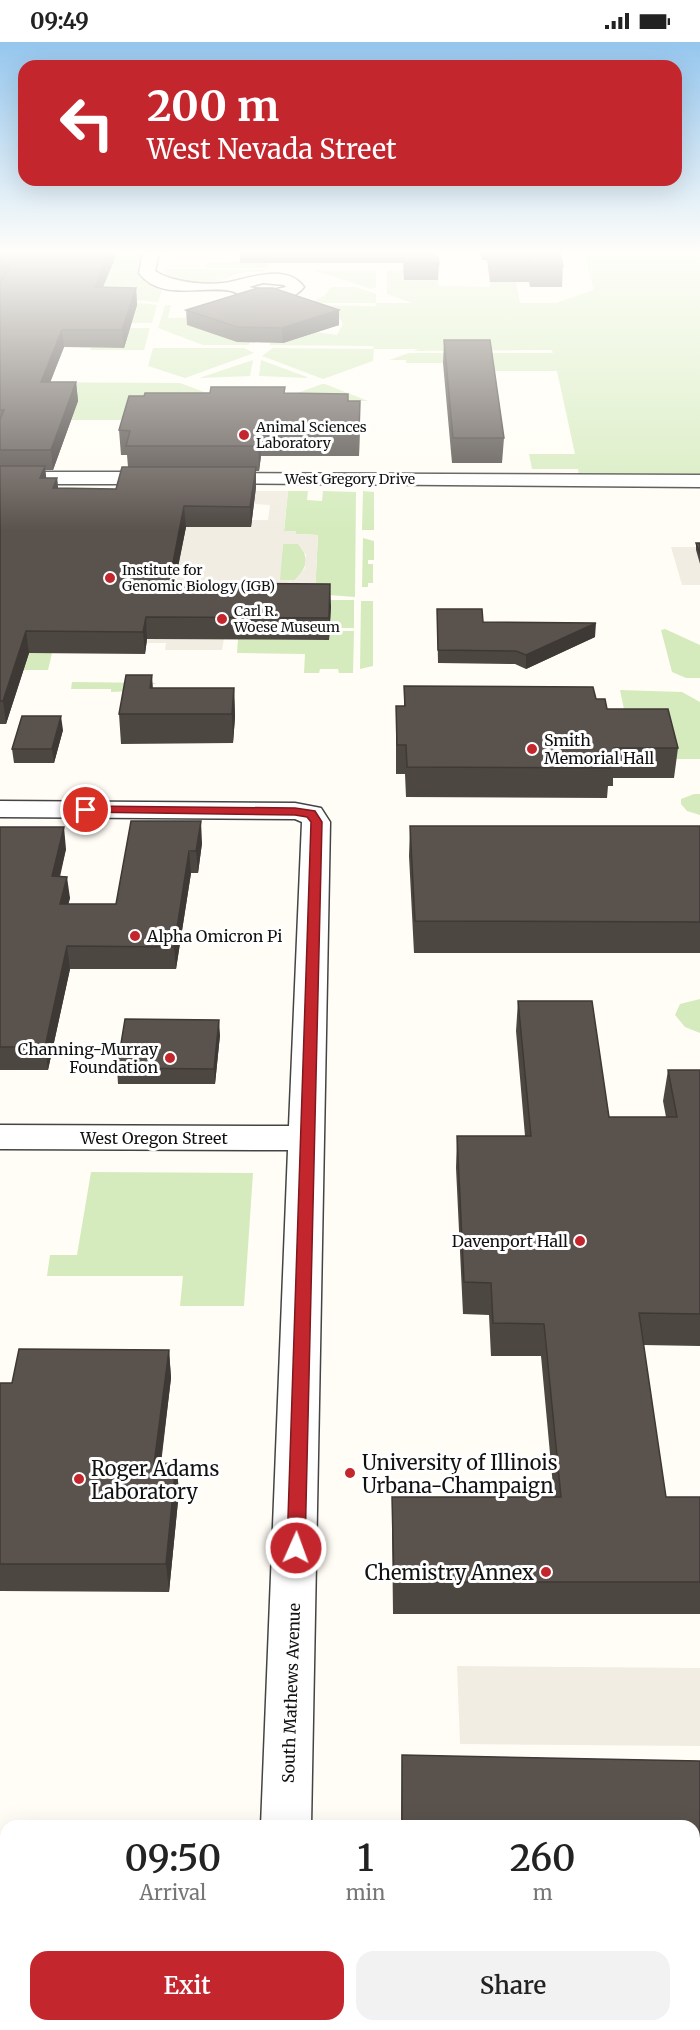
<!DOCTYPE html>
<style>
body{margin:0;font-family:Merriweather,serif;background:#f2f2f2;color:#222;height:100vh;display:flex;flex-direction:column;font-size:22px;white-space:nowrap}
*{box-sizing:border-box;margin:0}
p{font-size:20px;color:#767676}
.icon{flex:none;width:33px;height:33px;fill:none;stroke:currentColor;stroke-width:2;stroke-linecap:round;stroke-linejoin:round}
.map{position:relative;flex:1;overflow:hidden}
.panel{position:absolute;left:0px;top:1778px;width:700px;height:212px;display:flex;flex-direction:column;background:#fff;border-radius:18px 18px 0 0;box-shadow:0 6px 24px #0002}
.panel>*{flex:none}
.guide{position:absolute;left:18px;top:18px;width:664px;height:126px;border-radius:18px;box-shadow:0 6px 24px #0002;background:#c4262e;color:#fff;overflow:hidden}
.pin{position:absolute;display:grid;place-items:center;width:51px;height:51px;color:#fff;margin:-26px;border:3px solid #fff;border-radius:50%;box-shadow:0 2px 6px #0007}
.me{position:absolute;width:66px;margin:-33px;rotate:2deg;stroke-linejoin:round;filter:drop-shadow(0 0 4px #0008)}
.turn{display:flex;align-items:center;gap:21px;height:126px;padding:0 30px;font-size:27px}
.turn .icon{width:78px;height:78px;stroke-width:2.5}
.turn b{display:block;font-size:42px;line-height:51px}
.eta{display:flex;justify-content:space-evenly;align-items:center;height:102px;text-align:center}
.eta b{font-size:36px;font-weight:600;line-height:42px}
.primary-button{display:flex;gap:12px;margin-top:auto;padding:12px 30px}
.primary-button a{flex:1;height:69px;border-radius:18px;background:#c4262e;color:#fff;font-size:24px;font-weight:600;line-height:69px;text-align:center}
.primary-button a+a{background:#f2f2f2;color:#222}
.status{display:flex;justify-content:space-between;align-items:center;height:42px;padding:0 30px;background:#fff;direction:ltr}
.status svg{height:16px;fill:currentColor}
.map>svg:first-child{display:block}
</style>
<div class="status"><b>09:49</b><svg viewBox="0 0 49 12"><path d="M0 12V9h3v3zM5 12V6h3v6zM10 12V3h3v9zM15 12V0h3v12zM26 1h20v11H26zM47 4h2v5h-2z"/></svg></div>
<div class="map">
<svg width="700" height="1988" viewBox="0 0 700 1988">
<rect width="100%" height="100%" fill="#fffdf5"/>
<!-- green -->
<path fill="#d5ebbd" d="M 72,211 L 142,211 L 137,230 L 143,237 L 163,245 L 158,260 L 112,256 Z
M 584,211 L 700,211 L 700,433 L 579,433 L 578,427 L 532,427 L 529,412 L 575,412 L 557,329 L 490,329 L 489,321 L 406,321 L 406,318 L 389,318 L 409,311 L 553,311 L 552,308 L 414,309 L 418,307 L 374,307 L 373,319 L 323,337 L 262,314 L 273,306 L 373,307 L 374,304 L 270,303 L 270,301 L 283,301 L 315,290 L 337,293 L 343,282 L 337,273 L 274,263 L 376,264 L 375,261 L 310,261 L 325,253 L 331,245 L 356,245 L 376,252 L 376,261 L 412,261 L 387,252 L 387,228 L 404,228 L 405,238 L 438,238 L 439,244 L 490,245 L 490,240 L 516,240 L 520,261 L 556,261 L 594,248 Z
M 269,218 L 268,226 L 206,226 L 207,221 Z
M 163,227 L 268,228 C 260,230 249,229 239,231 C 232,233 224,238 217,239 C 202,242 170,242 163,227 Z
M 313,228 L 376,228 L 376,245 L 371,247 Z
M 128,260 L 157,263 L 152,281 L 131,281 L 137,263 Z
M 165,263 L 171,263 L 168,276 L 211,275 L 249,300 L 249,303 L 203,303 L 158,286 Z
M 130,286 L 150,286 L 144,308 L 90,308 L 91,306 L 123,306 Z
M 153,306 L 244,306 L 254,311 L 185,336 L 148,324 Z
M 253,318 L 250,334 L 200,336 L 202,335 Z
M 261,318 L 307,335 L 307,336 L 259,334 Z
M 4,340 L 180,341 L 236,362 L 146,378 L 71,378 L 78,359 L 0,341 Z
M 322,342 L 325,342 L 368,359 L 276,359 Z
M 288,449 L 308,449 L 307,458 L 322,459 L 323,449 L 356,450 L 355,555 L 315,552 L 318,493 L 296,492 L 296,489 L 284,489 Z
M 363,449 L 374,450 L 374,488 L 362,488 Z
M 363,496 L 374,499 L 374,518 L 368,518 L 368,522 L 373,522 L 373,541 L 368,541 L 368,545 L 362,545 Z
M 283,502 L 298,502 C 310,515 307,526 295,538 L 279,538 Z
M 331,558 L 354,558 L 354,586 L 330,586 Z
M 361,559 L 373,559 L 373,624 L 360,627 Z
M 665,587 L 700,603 L 700,636 L 686,636 L 672,630 L 661,588 Z
M 329,589 L 354,589 L 353,631 L 339,631 L 338,627 L 320,627 L 319,631 L 304,631 L 305,612 L 237,611 L 238,597 L 329,598 Z
M 0,611 L 52,611 L 48,628 L 0,628 Z
M 72,640 L 157,641 L 131,649 L 111,650 L 111,647 L 71,647 Z
M 620,648 L 682,650 L 700,660 L 700,717 L 670,717 L 630,696 Z
M 694,752 L 700,752 L 700,773 L 687,769 L 681,762 L 681,757 Z
M 700,957 L 700,991 L 685,985 L 675,973 L 680,962 Z
M 91,1130 L 253,1131 L 244,1264 L 180,1264 L 183,1234 L 47,1234 L 50,1213 L 77,1213 Z"/>
<!-- plaza -->
<path fill="#f1ede2" fill-rule="evenodd" d="M 255,449 L 288,449 L 284,489 L 296,489 L 296,492 L 318,493 L 315,552 L 331,558 L 331,564 L 203,563 L 224,597 L 222,608 L 165,608 L 166,601 L 147,601 L 155,560 L 186,485 L 251,485 L 252,478 L 268,478 L 270,463 L 254,462 ZM 283,502 L 298,502 L 306,513 L 305,526 L 295,538 L 280,538 Z
M 671,505 L 700,505 L 696,508 L 700,522 L 700,543 L 682,543 Z
M 457,1624 L 700,1626 L 700,1704 L 460,1702 Z"/>
<g fill="none" stroke-linecap="round" stroke-linejoin="round">
<defs>
<path id="minor" d="M 143,211 L 159,211 L 155,229 C 173,241 213,245 234,239 C 255,234 288,223 304,245 C 292,261 265,261 248,256 C 242,254 236,250 231,249 C 203,243 161,260 139,231 ZM 263,241 L 284,243 L 286,245 L 268,249 L 249,245 Z
M 0,430 L 164,430 L 171,432 L 174,436 L 171,440 L 164,442 L 0,442 Z
M 213,431 L 700,433 L 700,445 L 206,441 L 203,437 L 206,433 Z
M 0,759 L 295,761 L 321,766 L 330,780 L 311,1784 L 261,1784 L 288,1108 L 0,1107 L 0,1083 L 289,1084 L 302,780 L 295,777 L 0,775 Z
M 249,1983 L 303,1983 L 304,1988 L 248,1988 Z"/>
</defs>
<!-- minor casing -->
<use href="#minor" stroke="#444" stroke-width="3"/>
<!-- minor -->
<use href="#minor" fill="#fff" fill-rule="evenodd"/>
</g>
<!-- wall -->
<path fill="#4d4742" d="M 0,211 L 117,211 L 103,245 L 136,246 L 137,263 L 124,306 L 64,305 L 50,340 L 76,340 L 78,359 L 53,428 L 45,428 L 46,436 L 57,436 L 58,446 L 116,447 L 128,425 L 127,413 L 121,413 L 119,388 L 285,351 L 348,359 L 360,359 L 359,414 L 261,414 L 259,429 L 256,429 L 256,445 L 251,485 L 186,485 L 175,541 L 331,564 L 329,598 L 147,597 L 145,612 L 29,611 L 6,682 L 0,682 L 0,242 L 1,240 L 0,240 Z
M 240,211 L 437,211 L 439,222 L 438,238 L 404,238 L 403,221 L 240,221 Z
M 481,211 L 560,211 L 563,224 L 562,245 L 530,245 L 529,240 L 490,240 L 487,218 L 482,218 Z
M 186,268 L 339,268 L 339,283 L 283,301 L 237,300 L 187,283 Z
M 444,298 L 504,396 L 502,421 L 452,421 L 443,321 Z
M 696,501 L 700,501 L 700,522 L 696,508 Z
M 437,567 L 483,580 L 595,595 L 526,627 L 515,622 L 438,621 Z
M 404,644 L 596,657 L 607,667 L 678,706 L 674,736 L 613,736 L 613,744 L 608,744 L 607,756 L 406,755 L 405,732 L 396,732 L 396,664 L 404,664 Z
M 153,646 L 234,646 L 235,675 L 233,701 L 121,702 L 119,672 Z
M 63,688 L 54,721 L 14,721 L 12,707 Z
M 410,784 L 700,784 L 700,911 L 414,911 L 409,814 Z
M 0,785 L 66,807 L 60,835 L 70,856 L 68,862 L 116,862 L 202,801 L 198,831 L 191,831 L 176,927 L 70,927 L 48,1028 L 0,1028 Z
M 518,959 L 609,1075 L 666,1075 L 663,1059 L 668,1028 L 700,1028 L 700,1304 L 643,1303 L 666,1455 L 700,1455 L 700,1572 L 393,1572 L 392,1487 L 392,1455 L 554,1455 L 541,1314 L 491,1314 L 489,1273 L 463,1272 L 456,1126 L 457,1094 L 525,1094 L 516,989 Z
M 220,993 L 215,1042 L 118,1042 L 117,1026 Z
M 169,1308 L 171,1336 L 161,1422 L 176,1421 L 179,1449 L 169,1550 L 0,1549 L 0,1341 L 12,1341 Z
M 402,1713 L 700,1719 L 700,1988 L 405,1988 L 405,1983 L 694,1983 L 694,1784 L 401,1784 Z"/>
<!-- shaded-wall -->
<path fill="#3f3936" d="M 109,211 L 117,211 L 96,262 L 95,245 Z
M 136,246 L 137,263 L 124,306 L 122,288 Z
M 339,268 L 339,283 L 283,301 L 282,286 Z
M 62,288 L 64,305 L 43,359 L 41,340 Z
M 76,340 L 78,359 L 53,428 L 51,408 Z
M 360,359 L 360,383 L 359,414 L 359,390 Z
M 260,389 L 261,414 L 259,429 L 258,404 Z
M 45,424 L 47,444 L 40,436 Z
M 256,425 L 256,445 L 251,485 L 250,465 Z
M 57,436 L 59,456 L 53,446 Z
M 184,464 L 186,485 L 170,563 L 169,541 Z
M 330,542 L 331,564 L 329,598 L 329,576 Z
M 146,575 L 147,597 L 145,612 L 143,590 Z
M 596,581 L 595,595 L 526,627 L 526,613 Z
M 26,589 L 29,611 L 6,682 L 3,659 Z
M 152,633 L 154,662 L 150,646 Z
M 234,646 L 235,675 L 233,701 L 232,672 Z
M 61,674 L 63,688 L 54,721 L 52,707 Z
M 201,779 L 202,801 L 198,831 L 196,809 Z
M 64,785 L 66,807 L 54,856 L 52,834 Z
M 189,809 L 191,831 L 176,927 L 174,905 Z
M 67,835 L 70,856 L 63,884 L 60,862 Z
M 67,904 L 70,927 L 48,1028 L 45,1005 Z
M 219,978 L 220,993 L 215,1042 L 214,1027 Z
M 169,1308 L 171,1336 L 157,1450 L 154,1422 Z
M 176,1421 L 179,1449 L 169,1550 L 166,1522 Z
M 91,1983 L 95,1983 L 96,1988 L 91,1988 Z"/>
<!-- building -->
<path fill="#5a524d" stroke="#3f3936" stroke-width="1.5" d="M 0,211 L 109,211 L 95,245 L 136,246 L 122,288 L 62,288 L 41,340 L 76,340 L 51,408 L 0,408 L 0,377 L 4,368 L 0,368 L 0,242 L 10,223 L 0,223 Z
M 404,211 L 437,211 L 439,222 L 405,222 Z
M 490,211 L 560,211 L 563,224 L 531,224 L 530,219 L 491,219 Z
M 258,246 L 273,246 L 339,268 L 282,286 L 237,285 L 186,268 Z
M 444,298 L 490,298 L 504,396 L 453,396 Z
M 211,345 L 285,345 L 284,351 L 348,352 L 348,359 L 360,359 L 359,390 L 260,389 L 258,404 L 126,404 L 130,389 L 119,388 L 129,354 L 144,354 L 145,351 L 210,351 Z
M 0,424 L 45,424 L 40,436 L 57,436 L 53,446 L 116,447 L 122,425 L 256,425 L 250,465 L 184,464 L 169,541 L 330,542 L 329,576 L 146,575 L 143,590 L 26,589 L 3,659 L 0,659 Z
M 696,501 L 700,501 L 700,512 Z
M 437,567 L 482,567 L 483,580 L 596,581 L 526,613 L 516,609 L 438,608 Z
M 126,633 L 152,633 L 150,646 L 234,646 L 232,672 L 119,672 Z
M 404,644 L 593,645 L 596,657 L 605,657 L 607,667 L 668,667 L 678,706 L 614,706 L 616,714 L 608,714 L 610,726 L 407,725 L 406,703 L 397,703 L 396,664 L 405,664 Z
M 22,674 L 61,674 L 52,707 L 12,707 Z
M 131,779 L 201,779 L 196,809 L 189,809 L 174,905 L 67,904 L 45,1005 L 0,1005 L 0,785 L 64,785 L 52,834 L 67,835 L 60,862 L 116,862 Z
M 410,784 L 700,784 L 700,880 L 415,879 Z
M 518,959 L 592,959 L 609,1075 L 677,1075 L 668,1028 L 700,1028 L 700,1272 L 639,1271 L 666,1455 L 700,1455 L 700,1540 L 394,1540 L 392,1455 L 561,1455 L 544,1282 L 493,1281 L 491,1241 L 464,1240 L 457,1094 L 531,1094 Z
M 125,977 L 219,978 L 214,1027 L 117,1026 Z
M 19,1307 L 169,1308 L 154,1422 L 176,1421 L 166,1522 L 0,1522 L 0,1341 L 12,1341 Z
M 402,1713 L 700,1719 L 700,1988 L 407,1988 L 407,1983 L 694,1983 L 694,1784 L 402,1784 Z
M 0,1843 L 6,1843 L 6,1983 L 91,1983 L 91,1988 L 0,1988 Z"/>
<!-- sky -->
<linearGradient id="sky" x2="0" y2="1"><stop stop-color="#95c6ee"/><stop offset="0.43" stop-color="#fffefa"/><stop offset="1" stop-color="#fffefa" stop-opacity="0"/></linearGradient>
<rect width="700" height="489" fill="url(#sky)"/>
<!-- route -->
<path fill="#c4262e" stroke="#7f191e" stroke-width="1.5" d="M 86,764 L 295,766 L 315,769 L 322,780 L 305,1506 L 302,1512 L 296,1514 L 289,1512 L 287,1506 L 311,780 L 307,775 L 295,773 L 82,770 L 80,768 Z"/>
<!-- markers -->
<g fill="#c4262e" stroke="#fff" stroke-width="2">
<circle cx="244" cy="393" r="6"/>
<circle cx="110" cy="536" r="6"/>
<circle cx="222" cy="577" r="6"/>
<circle cx="532" cy="707" r="6"/>
<circle cx="135" cy="894" r="6"/>
<circle cx="170" cy="1016" r="6"/>
<circle cx="580" cy="1199" r="6"/>
<circle cx="350" cy="1431" r="6"/>
<circle cx="79" cy="1437" r="6"/>
<circle cx="546" cy="1530" r="6"/>
</g>
<g text-anchor="middle" dominant-baseline="central" stroke-width="6" stroke-linejoin="round" paint-order="stroke">
<!-- far-poi labels -->
<g font-size="14" fill="#111" stroke="#fff" text-anchor="start">
<text x="256" y="385">Animal Sciences<tspan x="256" dy="16">Laboratory</tspan></text>
<text x="122" y="528">Institute for<tspan x="122" dy="16">Genomic Biology (IGB)</tspan></text>
<text x="234" y="569">Carl R.<tspan x="234" dy="16">Woese Museum</tspan></text>
</g>
<!-- far-street labels -->
<g font-size="14" fill="#111" stroke="#fff">
<text x="350" y="437">West Gregory Drive</text>
</g>
<!-- poi labels -->
<g font-size="16" fill="#111" stroke="#fff" text-anchor="start">
<text x="544" y="698">Smith<tspan x="544" dy="18">Memorial Hall</tspan></text>
<text x="147" y="894">Alpha Omicron Pi</text>
<text x="158" y="1007" text-anchor="end">Channing-Murray<tspan x="158" dy="18">Foundation</tspan></text>
<text x="568" y="1199" text-anchor="end">Davenport Hall</text>
</g>
<!-- street labels -->
<g font-size="16" fill="#111" stroke="#fff">
<text x="154" y="1096">West Oregon Street</text>
<text transform="translate(291 1651) rotate(-88)">South Mathews Avenue</text>
</g>
<!-- near-poi labels -->
<g font-size="20" fill="#111" stroke="#fff" text-anchor="start">
<text x="362" y="1420">University of Illinois<tspan x="362" dy="23">Urbana-Champaign</tspan></text>
<text x="91" y="1426">Roger Adams<tspan x="91" dy="23">Laboratory</tspan></text>
<text x="534" y="1530" text-anchor="end">Chemistry Annex</text>
</g>
</g>
</svg>
<div class="pin" style="left:86px;top:768px;background:#d93025"><svg class="icon" aria-label="arrive" viewBox="0 0 24 24"><path d="M6 21V4h12l-3 4 3 4H6"/></svg></div>
<svg class="me" style="left:296px;top:1506px" viewBox="-20 -20 40 40"><circle r="17" fill="#c4262e" stroke="#fff" stroke-width="3"/><path d="M0-11L8 9 0 5-8 9z" fill="#fff"/></svg>
<div class="guide">
<div class="turn"><svg class="icon" aria-label="left" viewBox="0 0 24 24"><path d="M17 20v-9H6M10 6l-5 5 5 5"/></svg><div><b>200 m</b>West Nevada Street</div></div>
</div>
<section class="panel">
<div class="eta">
<div><b>09:50</b><p>Arrival</p></div>
<div><b>1</b><p>min</p></div>
<div><b>260</b><p>m</p></div>
</div>
<div class="primary-button"><a>Exit</a><a>Share</a></div>
</section>
</div>
